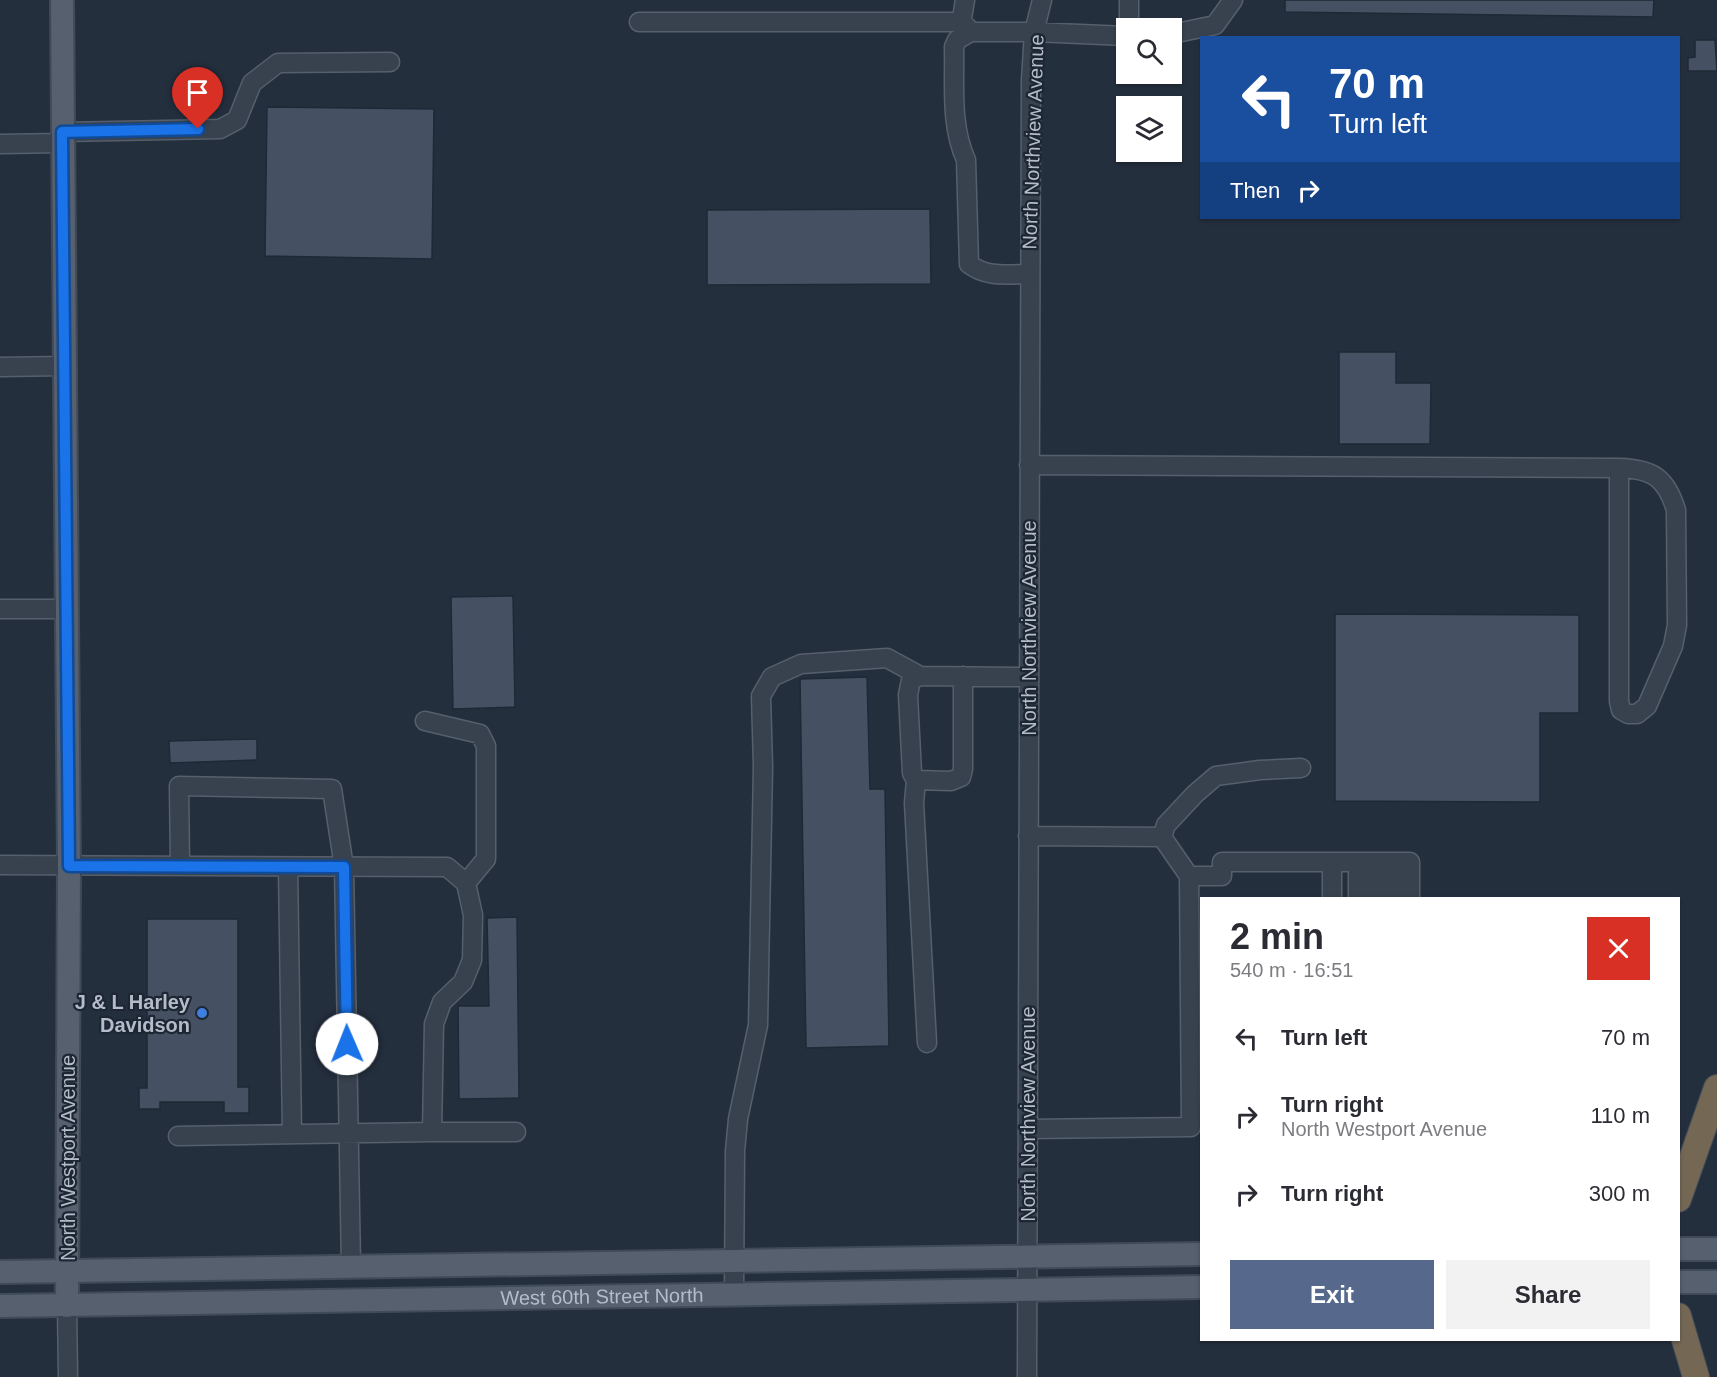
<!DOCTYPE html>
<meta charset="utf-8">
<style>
body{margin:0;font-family:Helvetica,sans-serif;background:#f2f2f3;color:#2b2b33;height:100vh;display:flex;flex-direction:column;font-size:22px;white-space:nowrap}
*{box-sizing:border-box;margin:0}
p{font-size:20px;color:#7c7c81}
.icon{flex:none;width:33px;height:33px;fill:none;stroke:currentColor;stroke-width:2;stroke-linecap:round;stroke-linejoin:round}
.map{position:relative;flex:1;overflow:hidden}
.sheet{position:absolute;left:1200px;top:897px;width:480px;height:444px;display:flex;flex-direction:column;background:#fff;border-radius:0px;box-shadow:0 2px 4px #0004}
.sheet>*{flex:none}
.banner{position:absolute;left:1200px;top:36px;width:480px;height:183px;border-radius:0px;box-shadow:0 2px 4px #0004;background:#1a4fa0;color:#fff;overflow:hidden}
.controls{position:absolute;left:1116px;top:18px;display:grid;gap:12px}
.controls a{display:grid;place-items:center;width:66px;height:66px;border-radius:0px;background:#fff;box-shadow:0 2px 4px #0004;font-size:30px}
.pin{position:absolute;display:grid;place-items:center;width:51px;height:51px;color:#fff;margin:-62px -26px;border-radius:50% 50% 50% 0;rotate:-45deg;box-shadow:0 0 6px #0007}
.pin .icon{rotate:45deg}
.me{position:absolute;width:66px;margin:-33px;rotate:359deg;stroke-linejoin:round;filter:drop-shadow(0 0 4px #0008)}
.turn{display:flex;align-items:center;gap:21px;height:126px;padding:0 30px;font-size:27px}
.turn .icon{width:78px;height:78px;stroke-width:2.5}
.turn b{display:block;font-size:42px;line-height:51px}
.then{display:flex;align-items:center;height:57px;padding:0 30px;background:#0003;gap:12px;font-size:22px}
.round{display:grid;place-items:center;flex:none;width:63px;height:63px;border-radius:0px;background:#f2f2f3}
.head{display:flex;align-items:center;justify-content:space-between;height:102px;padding:0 30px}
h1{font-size:36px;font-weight:700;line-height:45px}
.action{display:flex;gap:12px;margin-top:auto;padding:12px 30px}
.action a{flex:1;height:69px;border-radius:0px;background:#56698c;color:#fff;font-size:24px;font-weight:700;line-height:69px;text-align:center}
.action a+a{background:#f2f2f3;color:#2b2b33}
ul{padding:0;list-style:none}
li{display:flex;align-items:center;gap:18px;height:78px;padding:0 30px}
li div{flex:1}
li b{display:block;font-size:22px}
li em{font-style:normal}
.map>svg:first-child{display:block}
</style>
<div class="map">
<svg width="1717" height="1377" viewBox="0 0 1717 1377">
<rect width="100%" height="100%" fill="#242f3e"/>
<!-- building -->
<path fill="#455162" stroke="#1f2835" stroke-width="1.5" d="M 1285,0 L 1654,0 L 1653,17 L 1285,12 Z
M 1695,40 L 1715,40 L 1717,71 L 1688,71 L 1688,58 L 1695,57 Z
M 267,107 L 434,109 L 432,259 L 265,256 Z
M 930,209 L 931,284 L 707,285 L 707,210 Z
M 1339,352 L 1396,352 L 1396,383 L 1431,383 L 1430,444 L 1339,444 Z
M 513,596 L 515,707 L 453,709 L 451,597 Z
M 1335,614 L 1579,615 L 1579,713 L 1540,713 L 1540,802 L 1335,801 Z
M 867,677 L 870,789 L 885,789 L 889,1046 L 806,1048 L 800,679 Z
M 257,739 L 257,760 L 170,763 L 169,741 Z
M 517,917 L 519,1098 L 459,1099 L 458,1006 L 489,1006 L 487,918 Z
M 147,919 L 238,919 L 238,1087 L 249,1087 L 249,1113 L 224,1113 L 224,1102 L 160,1102 L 160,1109 L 139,1109 L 139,1088 L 147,1088 Z"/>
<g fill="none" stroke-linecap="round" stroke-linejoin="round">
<defs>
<path id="minor" d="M 639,22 L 957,22 L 966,26 L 971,32
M 961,24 L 965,0
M 1129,28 L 1129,0
M 1172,34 L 1215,25 L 1233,0
M 62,132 L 220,129 L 237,120 L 252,83 L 278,63 L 390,62
M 0,144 L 63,143
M 1030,274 C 1008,274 987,278 969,264 L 966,160 C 950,125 955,84 954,47 L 957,40 L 971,32 L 1034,32 L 1126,36
M 0,367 L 64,366
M 1029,465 L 1619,468 C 1652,469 1666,477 1676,510 L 1677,625 L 1673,646 L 1647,706 L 1637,714 L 1628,714 L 1621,710 L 1619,701 L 1619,468
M 0,609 L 66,609
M 963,676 L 963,769 L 961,777 L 951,781 L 916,780 L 912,773 L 908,695 L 911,680 L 920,676 L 1029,677
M 425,721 L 480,734 L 486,746 L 486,859 L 466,883
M 916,780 L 914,803 L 927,1043
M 1028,836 L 1162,837 L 1189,876 L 1191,1127 L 1029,1129
M 1162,837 L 1166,825 L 1195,794 L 1216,776 L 1260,770 L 1301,768
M 1332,862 L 1332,898
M 1358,862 L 1358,898
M 1376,862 L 1376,898
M 1394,862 L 1394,898
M 0,865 L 447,867 L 466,883 L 473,915 L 472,960 L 463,982 L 442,1002 L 434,1024 L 432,1132 L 178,1136
M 180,866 L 179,786 L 332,789 L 344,867 L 351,1267
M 288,867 L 292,1134
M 1189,876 L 1222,876 L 1222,862 L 1410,862 L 1410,898
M 432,1132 L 516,1132
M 734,1294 L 735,1151 L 738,1119 L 758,1025 L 763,767 L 761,696 L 772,677 L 801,664 L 887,658 L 920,676
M 67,1306 L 68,1377
M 1027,1377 L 1031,80 L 1034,32 L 1042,0"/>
<g id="major">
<path d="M 62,0 L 69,866 L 67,1306"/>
<path d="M 1678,1249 L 1717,1249"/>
<path d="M 0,1272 L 1202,1254"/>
<path d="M 1678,1282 L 1717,1282"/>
<path id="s1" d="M 0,1306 L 1202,1287"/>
</g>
<path id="highway" d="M 1678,1199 L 1717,1088
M 1678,1316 L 1696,1377"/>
</defs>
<!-- minor casing -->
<use href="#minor" stroke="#565f6c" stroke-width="21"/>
<!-- major casing -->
<use href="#major" stroke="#414a57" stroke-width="26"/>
<!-- highway casing -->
<use href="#highway" stroke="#434c59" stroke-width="28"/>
<!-- minor -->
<use href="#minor" stroke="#38414e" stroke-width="18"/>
<!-- major -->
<use href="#major" stroke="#56606e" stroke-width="22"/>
<!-- highway -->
<use href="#highway" stroke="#746855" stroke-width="26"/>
</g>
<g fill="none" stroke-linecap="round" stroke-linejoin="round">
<defs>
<path id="route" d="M 198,129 L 62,132 L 69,866 L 344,867 L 347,1044"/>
</defs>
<!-- route casing -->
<use href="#route" stroke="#114b97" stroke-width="15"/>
<!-- route -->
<use href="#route" stroke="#1a73e8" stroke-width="10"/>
</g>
<!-- markers -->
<circle fill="#3f7fe0" stroke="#1d2633" stroke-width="2" cx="202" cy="1013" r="6"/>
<g text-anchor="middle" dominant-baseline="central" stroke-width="4.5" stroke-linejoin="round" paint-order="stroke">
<!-- street labels -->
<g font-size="20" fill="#b4bcc9" stroke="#1d2633">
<text transform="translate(1033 142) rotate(-88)">North Northview Avenue</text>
<text transform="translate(1029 628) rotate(-90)">North Northview Avenue</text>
<text transform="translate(1028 1114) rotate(-90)">North Northview Avenue</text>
<text transform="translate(68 1158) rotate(-90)">North Westport Avenue</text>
<text stroke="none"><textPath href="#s1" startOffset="602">West 60th Street North</textPath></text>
</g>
<!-- poi labels -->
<g font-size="20" font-weight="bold" fill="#b4bcc9" stroke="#1d2633" text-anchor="end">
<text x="190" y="1002">J &amp; L Harley<tspan x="190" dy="23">Davidson</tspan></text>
</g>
</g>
</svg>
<div class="controls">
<a><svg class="icon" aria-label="search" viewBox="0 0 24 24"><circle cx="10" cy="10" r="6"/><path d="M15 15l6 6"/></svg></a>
<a><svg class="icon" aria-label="layers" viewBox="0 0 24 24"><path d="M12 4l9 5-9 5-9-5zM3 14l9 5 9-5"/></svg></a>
</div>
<div class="pin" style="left:198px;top:129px;background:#d93025"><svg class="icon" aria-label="arrive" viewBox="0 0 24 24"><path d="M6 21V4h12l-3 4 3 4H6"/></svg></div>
<svg class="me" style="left:347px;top:1044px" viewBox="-20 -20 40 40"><circle r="19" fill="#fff"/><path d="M0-13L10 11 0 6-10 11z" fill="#1a73e8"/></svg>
<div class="banner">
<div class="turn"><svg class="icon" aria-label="left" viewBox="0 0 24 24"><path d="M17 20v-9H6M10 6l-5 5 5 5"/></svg><div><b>70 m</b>Turn left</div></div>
<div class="then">Then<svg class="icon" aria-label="right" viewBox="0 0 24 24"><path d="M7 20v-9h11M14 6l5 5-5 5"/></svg></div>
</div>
<section class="sheet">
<div class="head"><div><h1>2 min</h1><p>540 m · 16:51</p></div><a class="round" style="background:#d93025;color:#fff"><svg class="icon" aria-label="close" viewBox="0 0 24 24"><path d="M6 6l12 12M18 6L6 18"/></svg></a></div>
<ul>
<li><svg class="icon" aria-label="left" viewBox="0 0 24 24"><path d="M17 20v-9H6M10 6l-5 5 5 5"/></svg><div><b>Turn left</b></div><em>70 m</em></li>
<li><svg class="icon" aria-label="right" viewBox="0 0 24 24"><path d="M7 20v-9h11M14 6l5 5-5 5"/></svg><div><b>Turn right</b><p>North Westport Avenue</p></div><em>110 m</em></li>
<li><svg class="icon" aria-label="right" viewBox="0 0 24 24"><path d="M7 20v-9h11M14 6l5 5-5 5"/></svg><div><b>Turn right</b></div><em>300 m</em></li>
</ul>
<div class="action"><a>Exit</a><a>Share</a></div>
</section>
</div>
